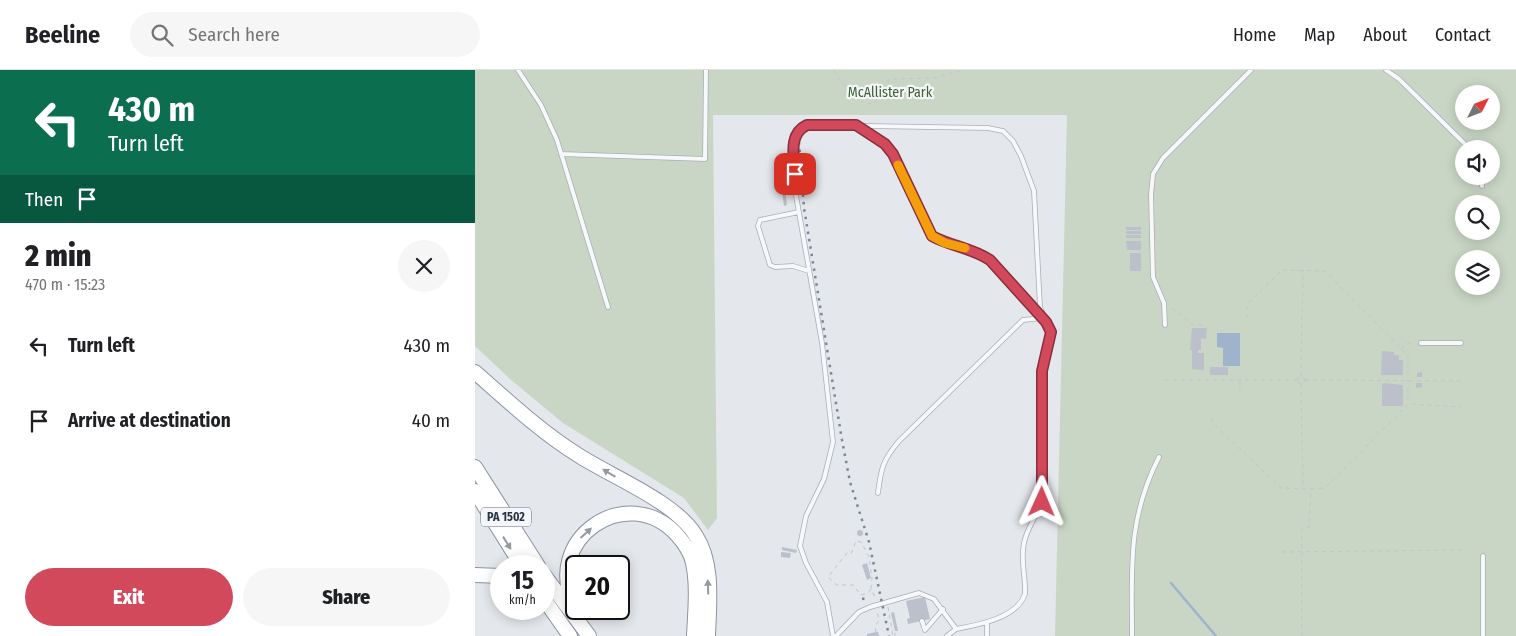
<!DOCTYPE html>
<meta charset="utf-8">
<style>
body{margin:0;font-family:"Fira Sans Condensed",sans-serif;background:#f6f6f6;color:#202124;height:100vh;display:flex;flex-direction:column;font-size:19px;white-space:nowrap}
*{box-sizing:border-box;margin:0}
p{font-size:16px;color:#757577}
.icon{flex:none;width:28px;height:28px;fill:none;stroke:currentColor;stroke-width:2;stroke-linecap:round;stroke-linejoin:round}
.map{position:relative;flex:1;overflow:hidden}
.sheet{display:flex;flex-direction:column;background:#fff;width:475px}
.sheet>*{flex:none}
.top-card{background:#0b6e4f;color:#fff;overflow:hidden}
.needle{width:32px;rotate:48deg}
.buttons{position:absolute;left:980px;top:15px;display:grid;gap:10px}
.buttons a{display:grid;place-items:center;width:45px;height:45px;border-radius:50%;background:#fff;box-shadow:0 2px 12px #0003;font-size:25px}
.speed{position:absolute;left:15px;top:485px;display:flex;gap:10px;font-size:25px;font-weight:700;text-align:center}
.speed>*{display:grid;place-content:center;width:65px;height:65px;border-radius:50%;background:#fff;box-shadow:0 2px 12px #0003;line-height:1}
.speed small{font-size:12px;font-weight:400}
.speed .limit{border:2px solid #111;border-radius:8px;background:#fff;color:#111}
.pin{position:absolute;display:grid;place-items:center;width:42px;height:42px;color:#fff;margin:-21px;border-radius:10px;box-shadow:0 2px 8px #0006}
.me{position:absolute;width:55px;margin:-28px;rotate:1deg;stroke-linejoin:round;filter:drop-shadow(0 0 4px #0008)}
.turn{display:flex;align-items:center;gap:18px;height:105px;padding:0 25px;font-size:22px}
.turn .icon{width:65px;height:65px;stroke-width:2.5}
.turn b{display:block;font-size:35px;line-height:42px}
.then{display:flex;align-items:center;height:48px;padding:0 25px;background:#0003;gap:10px;font-size:19px}
.round{display:grid;place-items:center;flex:none;width:52px;height:52px;border-radius:26px;background:#f6f6f6}
.summary{display:flex;align-items:center;justify-content:space-between;height:85px;padding:0 25px}
h1{font-size:30px;font-weight:800;line-height:38px}
.button{display:flex;gap:10px;margin-top:auto;padding:10px 25px}
.button a{flex:1;height:58px;border-radius:30px;background:#d1495b;color:#fff;font-size:20px;font-weight:800;line-height:58px;text-align:center}
.button a+a{background:#f6f6f6;color:#202124}
ul{padding:0;list-style:none}
li{display:flex;align-items:center;gap:15px;height:75px;padding:0 25px}
li div{flex:1}
li b{display:block;font-size:19px}
li em{font-style:normal}
header{display:flex;align-items:center;gap:30px;box-sizing:border-box;height:70px;padding:0 25px;background:#fff;border-bottom:1px solid #e0e0e0}
header strong{font-size:24px}
nav{display:flex;gap:28px;margin-inline-start:auto;font-size:18px}
.search{width:350px;height:45px;background:#f6f6f6;display:flex;align-items:center;gap:12px;box-sizing:border-box;padding:0 18px;border-radius:28px;color:#757577;font-size:19px}
main{display:flex;flex:1;min-height:0}
.map>svg:first-child{display:block}
</style>
<header>
<strong>Beeline</strong>
<div class="search"><svg class="icon" aria-label="search" viewBox="0 0 24 24"><circle cx="10" cy="10" r="6"/><path d="M15 15l6 6"/></svg>Search here</div>
<nav><a>Home</a><a>Map</a><a>About</a><a>Contact</a></nav>
</header>
<main>
<section class="sheet">
<div class="top-card">
<div class="turn"><svg class="icon" aria-label="left" viewBox="0 0 24 24"><path d="M17 20v-9H6M10 6l-5 5 5 5"/></svg><div><b>430 m</b>Turn left</div></div>
<div class="then">Then<svg class="icon" aria-label="arrive" viewBox="0 0 24 24"><path d="M6 21V4h12l-3 4 3 4H6"/></svg></div>
</div>
<div class="summary"><div><h1>2 min</h1><p>470 m · 15:23</p></div><a class="round"><svg class="icon" aria-label="close" viewBox="0 0 24 24"><path d="M6 6l12 12M18 6L6 18"/></svg></a></div>
<ul>
<li><svg class="icon" aria-label="left" viewBox="0 0 24 24"><path d="M17 20v-9H6M10 6l-5 5 5 5"/></svg><div><b>Turn left</b></div><em>430 m</em></li>
<li><svg class="icon" aria-label="arrive" viewBox="0 0 24 24"><path d="M6 21V4h12l-3 4 3 4H6"/></svg><div><b>Arrive at destination</b></div><em>40 m</em></li>
</ul>
<div class="button"><a>Exit</a><a>Share</a></div>
</section>
<div class="map">
<svg width="1041" height="566" viewBox="0 0 1041 566">
<rect width="100%" height="100%" fill="#e4e7ec"/>
<!-- green -->
<path fill="#c9d6c5" fill-rule="evenodd" d="M 0,0 L 1041,0 L 1041,566 L 580,566 L 592,45 L 238,45 L 242,448 L 233,460 L 209,428 L 88,353 L 35,309 L 0,276 ZM 989,24 L 1016,24 L 1016,51 L 989,51 ZM 989,79 L 1016,79 L 1016,106 L 989,106 ZM 989,134 L 1016,134 L 1016,161 L 989,161 ZM 989,189 L 1016,189 L 1016,216 L 989,216 Z"/>
<!-- water -->
<path fill="#9fb4cc" d="M 742,263 L 765,263 L 765,296 L 748,296 L 748,278 L 742,277 Z"/>
<g fill="none" stroke-linecap="round" stroke-linejoin="round">
<!-- stream -->
<path stroke="#9fb4cc" stroke-width="2.5" d="M 696,513 L 741,566"/>
</g>
<!-- building -->
<path fill="#bbc0ca" d="M 310,120 L 312,135 L 309,136 L 307,121 Z
M 651,157 L 666,157 L 666,160 L 651,160 Z
M 651,161 L 666,161 L 666,164 L 651,164 Z
M 651,165 L 666,165 L 666,168 L 651,168 Z
M 651,171 L 666,171 L 666,180 L 652,180 Z
M 655,183 L 666,183 L 666,201 L 655,201 Z
M 717,258 L 732,258 L 731,269 L 726,268 L 726,280 L 723,280 L 723,283 L 729,283 L 729,300 L 717,299 L 717,280 L 715,280 Z
M 907,281 L 919,282 L 919,285 L 924,285 L 924,290 L 928,290 L 928,305 L 906,305 Z
M 735,297 L 753,297 L 753,305 L 735,305 Z
M 947,302 L 947,307 L 942,307 L 942,303 Z
M 909,313 L 928,315 L 928,336 L 907,336 L 907,315 Z
M 941,313 L 947,313 L 947,317 L 941,318 Z
M382 463a3 3 0 1 1 6 0a3 3 0 1 1-6 0Z
M 307,477 L 322,480 L 321,483 L 307,480 Z
M 306,482 L 316,483 L 315,488 L 306,487 Z
M 392,493 L 396,508 L 392,510 L 387,495 Z
M 450,527 L 455,549 L 433,554 L 432,549 L 435,548 L 431,531 Z
M 419,542 L 423,561 L 420,561 L 416,543 Z
M 401,562 L 403,562 L 404,566 L 392,566 L 392,564 Z"/>
<g fill="none" stroke-linecap="round" stroke-linejoin="round">
<defs>
<path id="service" d="M 43,0 L 66,35 L 82,70 L 133,237
M 911,0 L 924,9 L 995,79
M 381,55 L 409,74 L 418,84 L 457,166 C 475,177 497,178 515,190 L 570,250
M 86,84 L 230,89 L 231,0
M 1006,106 L 1007,116
M 324,142 L 285,150 L 283,156 L 295,195 L 300,197 L 318,196 L 334,201
M 690,255 L 689,233 L 678,207 L 676,125 L 678,104 L 688,88 L 776,0
M 946,273 L 986,273
M 403,423 C 406,398 408,390 424,371 L 548,250 L 567,248
M 1008,486 L 1008,566
M 447,551 L 450,560 L 468,539
M 512,553 L 512,566
M 358,566 L 352,532 L 331,493 L 325,476 L 331,446 L 349,409 L 358,372 L 347,273 L 320,120 L 319,70 L 325,58 L 332,55 L 513,58 L 528,61 L 538,71 L 546,86 L 559,121 L 565,237 L 576,262 L 567,301 L 568,425 C 565,443 552,456 549,473 C 545,491 551,507 550,524 C 542,548 503,555 481,559
M 361,566 L 384,542 L 395,537 L 444,523 L 459,529 L 481,559 L 472,566
M 657,566 C 657,498 652,450 684,387"/>
<path id="motorway" d="M 0,302 C 33,331 66,362 103,385 C 137,407 201,432 221,466 C 239,494 234,534 233,566
M 0,397 L 63,496
M 0,421 L 47,496
M 0,505 L 26,506
M 69,505 L 114,566
M 69,529 L 95,566
M 101,538 C 64,470 153,409 203,466 C 210,474 216,483 218,493 C 223,516 220,543 219,566"/>
</defs>
<!-- service casing -->
<use href="#service" stroke="#a9aeb7" stroke-width="5.5"/>
<!-- motorway casing -->
<use href="#motorway" stroke="#8b94a3" stroke-width="16"/>
<!-- path -->
<path stroke="#c2c5cb" stroke-width="1" stroke-dasharray="4 4" stroke-linecap="butt" d="M 359,0 L 364,9 L 391,34 L 399,33 L 409,22 L 414,9 L 458,8 L 488,0
M 697,238 L 717,254 L 732,256
M 772,248 L 772,234 L 807,200 L 850,201 L 933,286 L 933,333
M 926,279 L 933,273 L 940,273
M 826,306 L 828,201
M822.5 310a3.5 3.5 0 1 1 7 0a3.5 3.5 0 1 1-7 0Z
M 690,310 L 823,310
M 830,310 L 986,311
M 765,311 L 765,324
M 826,314 L 828,418
M 736,348 L 741,356 L 806,418 L 836,419
M 807,482 L 986,480
M 396,519 L 393,523 L 386,525 L 378,515 L 362,515 L 353,507 L 372,483 L 376,484 L 381,471 L 386,472 L 394,487 L 397,509 L 396,519 L 401,529
M 413,537 L 418,566
M 401,562 L 400,557 L 404,550 L 402,541
M 420,566 L 420,563
M 827,566 L 827,459 L 834,457 L 836,419 L 850,418 L 933,334 L 986,337"/>
<!-- service -->
<use href="#service" stroke="#f7f8fa" stroke-width="4"/>
<!-- motorway -->
<use href="#motorway" stroke="#fff" stroke-width="14"/>
<!-- rail -->
<path stroke="#7d8696" stroke-width="2.5" stroke-dasharray="2.5 5" stroke-linecap="butt" d="M 324,72 L 329,138 L 367,370 L 375,412 L 394,472 L 414,566
M 387,529 L 392,528"/>
</g>
<!-- one-way arrows -->
<defs><path id="oneway-solid" d="M-6-.8H1V-3.2L6.5 0L1 3.2V.8H-6Z" transform="scale(1.25)"/></defs>
<g fill="#959aa2">
<use href="#oneway-solid" transform="translate(134 403) rotate(-149)"/>
<use href="#oneway-solid" transform="translate(111 463) rotate(-42)"/>
<use href="#oneway-solid" transform="translate(32 473) rotate(58)"/>
<use href="#oneway-solid" transform="translate(233 517) rotate(-92)"/>
</g>
<g fill="none" stroke-linecap="round" stroke-linejoin="round">
<defs>
<path id="route" d="M 320,104 C 319,86 313,64 332,55 L 381,55 L 410,74 L 418,84 L 457,166 C 475,176 497,178 515,190 L 571,252 L 576,262 L 567,301 L 567,432"/>
</defs>
<!-- route casing -->
<use href="#route" stroke="#882f3b" stroke-width="12"/>
<!-- route -->
<use href="#route" stroke="#d1495b" stroke-width="9"/>
<!-- slow -->
<path stroke="#f59e0b" stroke-width="9" d="M 423,95 L 457,166 L 470,173 L 490,178"/>
</g>
<g text-anchor="middle" dominant-baseline="central" stroke-width="4.5" stroke-linejoin="round" paint-order="stroke">
<!-- shield labels -->
<rect fill="#f4f6f9" stroke="#676e7b" stroke-width="1" x="6" y="437.5" width="50" height="19" rx="4"/>
<g font-size="12" font-weight="bold" fill="#2b3445">
<text x="31" y="447">PA 1502</text>
</g>
<!-- park labels -->
<g font-size="14" fill="#3f6138" stroke="#f4f6f9">
<text x="415" y="22">McAllister Park</text>
</g>
</g>
</svg>
<div class="buttons">
<a><svg class="needle" viewBox="-14 -14 28 28"><path d="M0-13l5 13h-10z" fill="#e53935"/><path d="M0 13l5-13h-10z" fill="#757577"/></svg></a>
<a><svg class="icon" aria-label="sound" viewBox="0 0 24 24"><path d="M4 9h4l5-4v14l-5-4H4zM17 9q2 3 0 6"/></svg></a>
<a><svg class="icon" aria-label="search" viewBox="0 0 24 24"><circle cx="10" cy="10" r="6"/><path d="M15 15l6 6"/></svg></a>
<a><svg class="icon" aria-label="layers" viewBox="0 0 24 24"><path d="M12 4l9 5-9 5-9-5zM3 14l9 5 9-5"/></svg></a>
</div>
<div class="speed"><div>15<small>km/h</small></div><div class="limit">20</div></div>
<div class="pin" style="left:320px;top:104px;background:#d93025"><svg class="icon" aria-label="arrive" viewBox="0 0 24 24"><path d="M6 21V4h12l-3 4 3 4H6"/></svg></div>
<svg class="me" style="left:567px;top:432px" viewBox="-20 -20 40 40"><path d="M0-17L14 15 0 8-14 15z" fill="#d1495b" stroke="#fff" stroke-width="4"/></svg>
</div>
</main>
